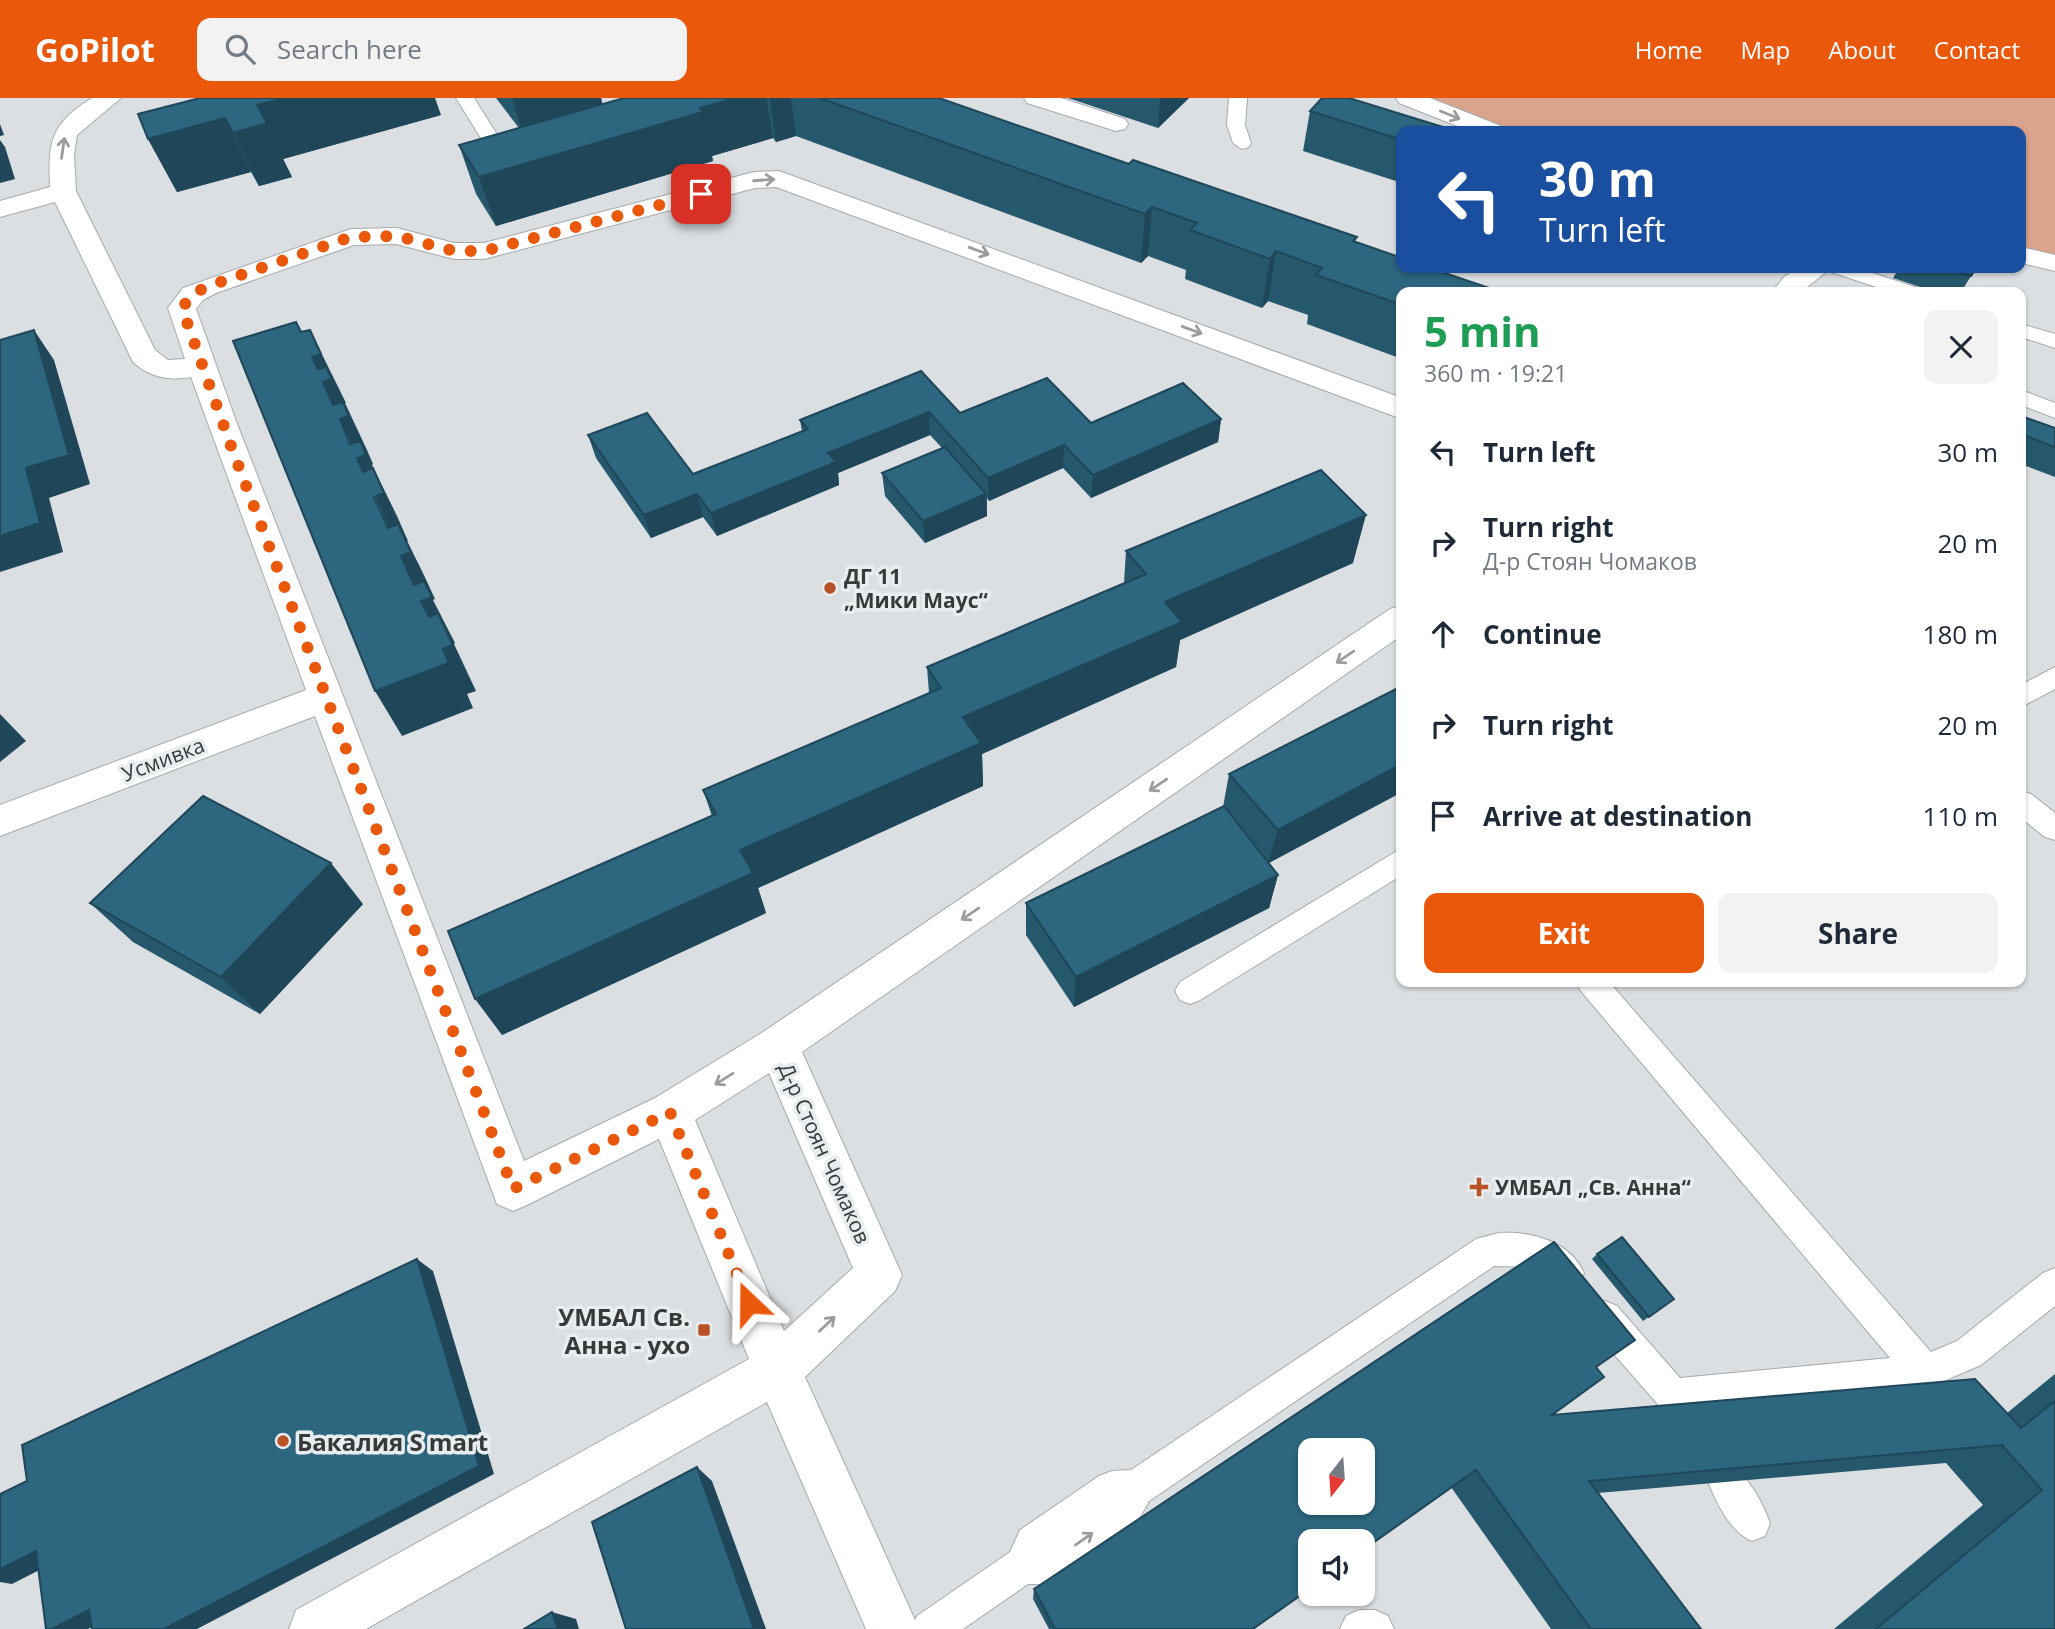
<!DOCTYPE html>
<meta charset="utf-8">
<style>
body{margin:0;font-family:"Open Sans",sans-serif;background:#f2f2f3;color:#1f2937;height:100vh;display:flex;flex-direction:column;font-size:26px;white-space:nowrap}
*{box-sizing:border-box;margin:0}
p{font-size:23px;color:#747a83}
.icon{flex:none;width:38px;height:38px;fill:none;stroke:currentColor;stroke-width:2;stroke-linecap:round;stroke-linejoin:round}
.map{position:relative;flex:1;overflow:hidden}
.drawer{position:absolute;left:1396px;top:189px;width:630px;height:700px;display:flex;flex-direction:column;background:#fff;border-radius:14px;box-shadow:0 2px 5px #0004}
.drawer>*{flex:none}
.hud{position:absolute;left:1396px;top:28px;width:630px;height:147px;border-radius:14px;box-shadow:0 2px 5px #0004;background:#1a4fa0;color:#fff;overflow:hidden}
.needle{width:46px;rotate:197deg}
.controls{position:absolute;left:1298px;top:1340px;display:grid;gap:14px}
.controls a{display:grid;place-items:center;width:77px;height:77px;border-radius:14px;background:#fff;box-shadow:0 2px 5px #0004;font-size:35px}
.pin{position:absolute;display:grid;place-items:center;width:60px;height:60px;color:#fff;margin:-30px;border-radius:14px;box-shadow:0 4px 10px #0006}
.me{position:absolute;width:77px;margin:-38px;rotate:337deg;stroke-linejoin:round;filter:drop-shadow(0 0 5px #0008)}
.turn{display:flex;align-items:center;gap:24px;height:147px;padding:0 28px;font-size:32px}
.turn .icon{width:91px;height:91px;stroke-width:2.5}
.turn b{display:block;font-size:49px;line-height:60px}
.round{display:grid;place-items:center;flex:none;width:74px;height:74px;border-radius:14px;background:#f2f2f3}
.summary{display:flex;align-items:center;justify-content:space-between;height:119px;padding:0 28px}
h1{font-size:42px;font-weight:700;line-height:52px;color:#1e9e55}
.button{display:flex;gap:14px;margin-top:auto;padding:14px 28px}
.button a{flex:1;height:80px;border-radius:14px;background:#ea580c;color:#fff;font-size:28px;font-weight:700;line-height:80px;text-align:center}
.button a+a{background:#f2f2f3;color:#1f2937}
ul{padding:0;list-style:none}
li{display:flex;align-items:center;gap:21px;height:91px;padding:0 28px}
li div{flex:1}
li b{display:block;font-size:26px}
li em{font-style:normal}
header{display:flex;align-items:center;gap:42px;box-sizing:border-box;height:98px;padding:0 35px;background:#ea580c;color:#fff}
header strong{font-size:33px}
nav{display:flex;gap:38px;margin-inline-start:auto;font-size:24px}
.search{width:490px;height:63px;background:#f2f2f3;display:flex;align-items:center;gap:18px;box-sizing:border-box;padding:0 24px;border-radius:14px;color:#747a83;font-size:26px}
.map>svg:first-child{display:block}
</style>
<header>
<strong>GoPilot</strong>
<div class="search"><svg class="icon" aria-label="search" viewBox="0 0 24 24"><circle cx="10" cy="10" r="6"/><path d="M15 15l6 6"/></svg>Search here</div>
<nav><a>Home</a><a>Map</a><a>About</a><a>Contact</a></nav>
</header>
<div class="map">
<svg width="2055" height="1531" viewBox="0 0 2055 1531">
<rect width="100%" height="100%" fill="#dbdfe2"/>
<!-- forest -->
<path fill="#daa38e" d="M 1408,0 L 2055,0 L 2055,165 L 2021,157 L 2021,33 L 1492,33 Z"/>
<g fill="none" stroke-linecap="round" stroke-linejoin="round">
<defs>
<path id="service" d="M 456,0 L 474,0 L 505,49 L 503,53 L 489,53 Z
M 1229,0 L 1247,0 L 1245,27 L 1251,45 L 1249,49 L 1242,51 L 1233,45 L 1227,27 Z
M 1828,170 L 1857,170 L 1918,190 L 1921,194 L 1891,194 L 1831,174 Z
M 2021,226 L 2055,236 L 2055,250 L 2021,239 Z
M 2021,292 L 2055,305 L 2055,320 L 2021,307 Z
M 2055,569 L 2055,591 L 2021,609 L 2021,587 Z
M 2021,693 L 2031,696 L 2055,715 L 2055,742 L 2045,739 L 2021,720 Z
M 1402,750 L 1402,777 L 1200,902 L 1190,906 L 1180,902 L 1175,893 L 1180,884 Z
M 1576,884 L 1609,884 L 1931,1254 L 1957,1243 L 2043,1175 L 2055,1170 L 2055,1208 L 1981,1267 L 1925,1291 L 1673,1316 L 1661,1310 L 1593,1232 L 1588,1220 L 1593,1208 L 1605,1203 L 1617,1208 L 1680,1280 L 1890,1260 L 1581,893 Z
M 1499,1135 C 1531,1133 1570,1143 1584,1175 L 1579,1187 L 1567,1192 L 1531,1169 L 1494,1168 L 1149,1403 L 1135,1428 L 1061,1480 L 1048,1486 L 1028,1486 L 963,1531 L 911,1531 L 917,1518 L 1010,1454 L 1020,1432 L 1099,1378 L 1112,1373 L 1131,1372 L 1476,1141 Z
M 1726,1366 C 1748,1375 1762,1404 1770,1425 L 1765,1438 L 1752,1443 C 1730,1434 1717,1405 1708,1384 L 1713,1371 Z
M 1359,1512 L 1375,1512 L 1388,1518 L 1394,1531 L 1340,1531 L 1346,1518 Z"/>
<path id="minor" d="M 92,0 L 121,0 L 77,37 L 74,57 L 76,93 L 155,252 L 168,262 L 185,261 L 168,210 L 183,190 L 351,131 L 397,130 L 454,145 L 484,145 L 754,74 L 779,73 L 1402,300 L 1402,321 L 776,89 L 755,90 L 484,161 L 454,161 L 396,146 L 354,147 L 216,195 L 203,202 L 196,211 L 236,323 L 524,1063 L 655,1000 L 763,934 L 1390,511 L 1402,507 L 1402,537 L 802,954 L 902,1177 L 895,1193 L 805,1279 L 919,1531 L 866,1531 L 767,1304 L 366,1531 L 289,1531 L 296,1512 L 749,1261 L 659,1041 L 529,1106 L 513,1113 L 497,1106 L 315,618 L 0,738 L 0,707 L 306,592 L 191,279 C 169,283 149,279 133,264 L 55,104 L 0,119 L 0,103 L 50,89 C 48,42 51,26 92,0 ZM 769,975 L 853,1170 L 784,1233 L 695,1022 Z
M 1024,0 L 1061,0 L 1125,21 L 1128,26 L 1125,31 L 1116,33 L 1027,5 Z
M 1396,0 L 1430,0 L 1501,28 L 1505,33 L 1470,33 L 1399,5 Z
M 2021,149 L 2055,157 L 2055,173 L 2021,165 Z
M 1799,170 L 1831,170 L 1801,194 L 1772,194 L 1784,179 Z"/>
</defs>
<!-- service casing -->
<use href="#service" stroke="#a6aaac" stroke-width="2"/>
<!-- minor casing -->
<use href="#minor" stroke="#a6aaac" stroke-width="2"/>
<!-- service -->
<use href="#service" fill="#fff" fill-rule="evenodd"/>
<!-- minor -->
<use href="#minor" fill="#fff" fill-rule="evenodd"/>
</g>
<!-- wall -->
<path fill="#26586d" d="M 496,0 L 601,0 L 602,6 L 624,0 L 939,0 L 1129,66 L 1357,139 L 1355,144 L 1402,194 L 1402,261 L 1307,226 L 1308,217 L 1268,203 L 1262,210 L 1185,181 L 1186,172 L 1148,158 L 1141,165 L 796,38 L 776,44 L 773,40 L 712,58 L 713,63 L 496,128 L 476,96 L 459,47 L 519,30 Z
M 1068,0 L 1189,0 L 1158,30 Z
M 1310,13 L 1402,33 L 1402,85 L 1303,53 Z
M 441,17 L 283,61 L 292,79 L 259,88 L 251,74 L 177,94 L 148,41 Z
M 1899,170 L 1976,170 L 1961,194 L 1935,194 L 1893,180 Z
M 921,273 L 960,315 L 1091,325 L 1221,321 L 1218,344 L 1091,400 L 1063,370 L 989,403 L 987,400 L 987,418 L 925,445 L 885,398 L 882,375 L 942,350 L 930,337 L 838,375 L 839,387 L 717,438 L 703,419 L 651,440 L 596,360 L 588,337 L 693,376 L 802,333 L 800,322 Z
M 2021,318 L 2055,330 L 2055,379 L 2021,366 Z
M 1126,453 L 1353,465 L 1180,542 L 1176,569 L 982,656 L 983,688 L 758,790 L 766,815 L 502,937 L 712,718 L 703,692 L 929,595 L 927,569 L 1124,485 Z
M 1229,676 L 1402,694 L 1269,765 L 1278,777 L 1269,810 L 1074,909 L 1026,837 L 1026,805 L 1223,709 Z
M 90,805 L 363,806 L 260,916 L 133,844 Z
M 1597,1156 L 1674,1201 L 1643,1223 L 1592,1161 Z
M 1596,1269 L 1552,1317 L 2007,1315 L 2055,1276 L 2055,1531 L 1834,1531 L 1983,1407 L 1946,1365 L 1598,1395 L 1701,1531 L 1551,1531 L 1451,1389 L 1253,1531 L 1049,1531 L 1033,1501 L 1034,1491 Z"/>
<!-- shaded-wall -->
<path fill="#1f4759" d="M 285,0 L 435,0 L 441,17 L 283,61 L 292,79 L 259,88 L 233,35 L 257,7 Z
M 512,0 L 601,0 L 604,11 L 522,33 Z
M 735,0 L 766,0 L 773,40 L 712,58 L 713,63 L 496,128 L 479,79 Z
M 770,0 L 791,0 L 796,38 L 776,44 Z
M 1160,0 L 1189,0 L 1158,30 Z
M 225,20 L 251,74 L 177,94 L 148,41 Z
M 0,26 L 4,37 L 0,38 Z
M 0,42 L 5,49 L 15,81 L 0,85 Z
M 1152,109 L 1148,158 L 1141,165 L 1145,116 Z
M 1276,153 L 1268,203 L 1262,210 L 1270,161 Z
M 34,232 L 54,262 L 90,386 L 49,400 L 63,454 L 0,474 L 0,438 L 26,370 Z
M 310,232 L 346,305 L 345,305 L 367,352 L 373,366 L 372,367 L 397,418 L 408,443 L 407,443 L 422,473 L 435,501 L 433,502 L 455,545 L 454,546 L 476,593 L 467,596 L 473,610 L 402,638 L 375,593 L 429,519 L 312,259 L 313,258 Z
M 929,314 L 930,337 L 838,375 L 839,387 L 717,438 L 711,415 L 828,355 Z
M 1221,321 L 1218,344 L 1091,400 L 1093,377 Z
M 1064,347 L 1063,370 L 989,403 L 988,380 Z
M 697,396 L 703,419 L 651,440 L 644,417 Z
M 986,396 L 987,418 L 925,445 L 923,423 Z
M 1366,417 L 1353,465 L 1180,542 L 1176,569 L 982,656 L 983,688 L 758,790 L 766,815 L 502,937 L 475,901 L 740,752 L 963,619 L 1165,504 Z
M 0,616 L 26,643 L 0,664 Z
M 1402,666 L 1402,694 L 1268,765 L 1278,732 Z
M 331,765 L 363,806 L 260,916 L 221,879 Z
M 1278,777 L 1269,810 L 1074,909 L 1076,879 Z
M 417,1161 L 433,1173 L 494,1376 L 197,1531 L 164,1531 Z
M 697,1369 L 712,1383 L 766,1531 L 754,1531 Z
M 36,1453 L 65,1459 L 12,1486 L 0,1484 L 0,1471 Z
M 89,1512 L 117,1517 L 88,1531 L 52,1531 Z
M 552,1514 L 576,1521 L 579,1531 L 558,1531 Z"/>
<!-- building -->
<path fill="#2c667f" stroke="#1f4759" stroke-width="2" fill-rule="evenodd" d="M 200,0 L 285,0 L 257,7 L 267,25 L 233,35 L 225,20 L 148,41 L 138,16 Z
M 624,0 L 735,0 L 700,10 L 703,14 L 479,79 L 459,47 Z
M 820,0 L 939,0 L 1129,66 L 1133,62 L 1357,139 L 1353,143 L 1402,160 L 1402,170 L 1430,170 L 1501,194 L 1402,194 L 1402,207 L 1316,177 L 1322,170 L 1276,153 L 1270,161 L 1190,132 L 1197,125 L 1152,109 L 1145,116 Z
M 1322,0 L 1349,0 L 1456,33 L 1402,33 L 1402,42 L 1310,13 Z
M 1946,170 L 1976,170 L 1971,178 Z
M 296,224 L 301,234 L 310,232 L 321,256 L 312,259 L 318,271 L 326,269 L 332,281 L 323,284 L 333,307 L 343,304 L 349,318 L 340,321 L 350,346 L 360,343 L 366,357 L 357,360 L 363,374 L 373,370 L 384,395 L 374,399 L 388,430 L 398,426 L 411,454 L 401,458 L 414,487 L 424,483 L 432,499 L 421,503 L 429,519 L 438,515 L 453,547 L 443,551 L 449,565 L 375,593 L 233,243 Z
M 34,232 L 69,357 L 26,370 L 40,425 L 0,438 L 0,242 Z
M 921,273 L 960,315 L 1047,280 L 1091,325 L 1183,285 L 1221,321 L 1093,377 L 1064,347 L 988,380 L 929,314 L 828,355 L 836,364 L 711,415 L 697,396 L 644,417 L 588,337 L 647,315 L 693,376 L 808,331 L 800,322 Z
M 2021,318 L 2055,330 L 2055,349 L 2021,336 Z
M 945,349 L 986,396 L 923,423 L 882,375 Z
M 1321,372 L 1366,417 L 1165,504 L 1182,524 L 963,619 L 981,645 L 740,752 L 753,775 L 475,901 L 448,833 L 716,716 L 703,692 L 941,590 L 927,569 L 1146,476 L 1126,453 Z
M 1402,588 L 1402,666 L 1278,732 L 1229,676 Z
M 203,698 L 331,765 L 221,879 L 90,805 Z
M 1224,708 L 1278,777 L 1076,879 L 1026,805 Z
M 1622,1139 L 1674,1201 L 1649,1219 L 1597,1156 Z
M 1554,1144 L 1635,1242 L 1596,1269 L 1604,1279 L 1552,1317 L 1975,1281 L 2021,1330 L 2055,1303 L 2055,1531 L 1876,1531 L 2042,1392 L 2002,1347 L 1589,1383 L 1701,1531 L 1591,1531 L 1476,1372 L 1363,1452 L 1363,1444 L 1311,1444 L 1311,1490 L 1253,1531 L 1055,1531 L 1034,1491 ZM 1311,1353 L 1363,1353 L 1363,1405 L 1311,1405 Z
M 417,1161 L 479,1368 L 164,1531 L 92,1531 L 89,1512 L 52,1531 L 46,1531 L 36,1453 L 0,1471 L 0,1396 L 27,1383 L 22,1347 Z
M 697,1369 L 754,1531 L 626,1531 L 592,1424 Z
M 552,1514 L 558,1531 L 524,1531 Z"/>
<!-- one-way arrows -->
<defs><path id="oneway-shaft" d="M-6 0H5M1.5-3L5.5 0L1.5 3" fill="none" stroke-width="1.6" stroke-linecap="round" stroke-linejoin="round" transform="scale(1.75)"/></defs>
<g stroke="#9c9c9c">
<use href="#oneway-shaft" transform="translate(1450 17) rotate(22)"/>
<use href="#oneway-shaft" transform="translate(63 50) rotate(-82)"/>
<use href="#oneway-shaft" transform="translate(764 82) rotate(-4)"/>
<use href="#oneway-shaft" transform="translate(979 153) rotate(20)"/>
<use href="#oneway-shaft" transform="translate(1192 232) rotate(20)"/>
<use href="#oneway-shaft" transform="translate(1345 559) rotate(146)"/>
<use href="#oneway-shaft" transform="translate(1158 687) rotate(146)"/>
<use href="#oneway-shaft" transform="translate(970 816) rotate(146)"/>
<use href="#oneway-shaft" transform="translate(724 981) rotate(148)"/>
<use href="#oneway-shaft" transform="translate(827 1226) rotate(-43)"/>
<use href="#oneway-shaft" transform="translate(1084 1441) rotate(-35)"/>
</g>
<g fill="none" stroke-linecap="round" stroke-linejoin="round">
<!-- route -->
<path stroke="#ea580c" stroke-width="12" stroke-dasharray="0 21.6" d="M 701,96 L 484,153 L 454,153 L 397,138 L 351,139 L 206,189 L 193,196 L 182,210 L 231,348 L 513,1091 L 670,1014 L 749,1205"/>
</g>
<!-- markers -->
<g fill="#b85227" stroke="#e8edef" stroke-width="2.5">
<circle cx="830" cy="490" r="7"/>
<path d="M1475.5 1078.5h7v7h7v7h-7v7h-7v-7h-7v-7h7z"/>
<rect x="697" y="1225" width="14" height="14" rx="3.5"/>
<circle cx="283" cy="1343" r="7"/>
</g>
<g text-anchor="middle" dominant-baseline="central" stroke-width="7" stroke-linejoin="round" paint-order="stroke">
<!-- poi labels -->
<g font-size="21" font-weight="bold" fill="#38393a" stroke="#e8edef" text-anchor="start">
<text x="844" y="478">ДГ 11<tspan x="844" dy="24">„Мики Маус“</tspan></text>
<text x="1495" y="1089">УМБАЛ „Св. Анна“</text>
</g>
<!-- street labels -->
<g font-size="21" fill="#38393a" stroke="#e8edef">
<text transform="translate(163 661) rotate(-21)">Усмивка</text>
<text transform="translate(825 1055) rotate(66)">Д-р Стоян Чомаков</text>
</g>
<!-- near-poi labels -->
<g font-size="24" font-weight="bold" fill="#38393a" stroke="#e8edef" text-anchor="end">
<text x="690" y="1218">УМБАЛ Св.<tspan x="690" dy="28">Анна - ухо</tspan></text>
<text x="297" y="1343" text-anchor="start">Бакалия S mart</text>
</g>
</g>
</svg>
<div class="controls">
<a><svg class="needle" viewBox="-14 -14 28 28"><path d="M0-13l5 13h-10z" fill="#e53935"/><path d="M0 13l5-13h-10z" fill="#747a83"/></svg></a>
<a><svg class="icon" aria-label="sound" viewBox="0 0 24 24"><path d="M4 9h4l5-4v14l-5-4H4zM17 9q2 3 0 6"/></svg></a>
</div>
<div class="pin" style="left:701px;top:96px;background:#d93025"><svg class="icon" aria-label="arrive" viewBox="0 0 24 24"><path d="M6 21V4h12l-3 4 3 4H6"/></svg></div>
<svg class="me" style="left:749px;top:1205px" viewBox="-20 -20 40 40"><path d="M0-17L14 15 0 8-14 15z" fill="#ea580c" stroke="#fff" stroke-width="4"/></svg>
<div class="hud">
<div class="turn"><svg class="icon" aria-label="left" viewBox="0 0 24 24"><path d="M17 20v-9H6M10 6l-5 5 5 5"/></svg><div><b>30 m</b>Turn left</div></div>
</div>
<section class="drawer">
<div class="summary"><div><h1>5 min</h1><p>360 m · 19:21</p></div><a class="round"><svg class="icon" aria-label="close" viewBox="0 0 24 24"><path d="M6 6l12 12M18 6L6 18"/></svg></a></div>
<ul>
<li><svg class="icon" aria-label="left" viewBox="0 0 24 24"><path d="M17 20v-9H6M10 6l-5 5 5 5"/></svg><div><b>Turn left</b></div><em>30 m</em></li>
<li><svg class="icon" aria-label="right" viewBox="0 0 24 24"><path d="M7 20v-9h11M14 6l5 5-5 5"/></svg><div><b>Turn right</b><p>Д-р Стоян Чомаков</p></div><em>20 m</em></li>
<li><svg class="icon" aria-label="ahead" viewBox="0 0 24 24"><path d="M12 20V5M6 11l6-6 6 6"/></svg><div><b>Continue</b></div><em>180 m</em></li>
<li><svg class="icon" aria-label="right" viewBox="0 0 24 24"><path d="M7 20v-9h11M14 6l5 5-5 5"/></svg><div><b>Turn right</b></div><em>20 m</em></li>
<li><svg class="icon" aria-label="arrive" viewBox="0 0 24 24"><path d="M6 21V4h12l-3 4 3 4H6"/></svg><div><b>Arrive at destination</b></div><em>110 m</em></li>
</ul>
<div class="button"><a>Exit</a><a>Share</a></div>
</section>
</div>
